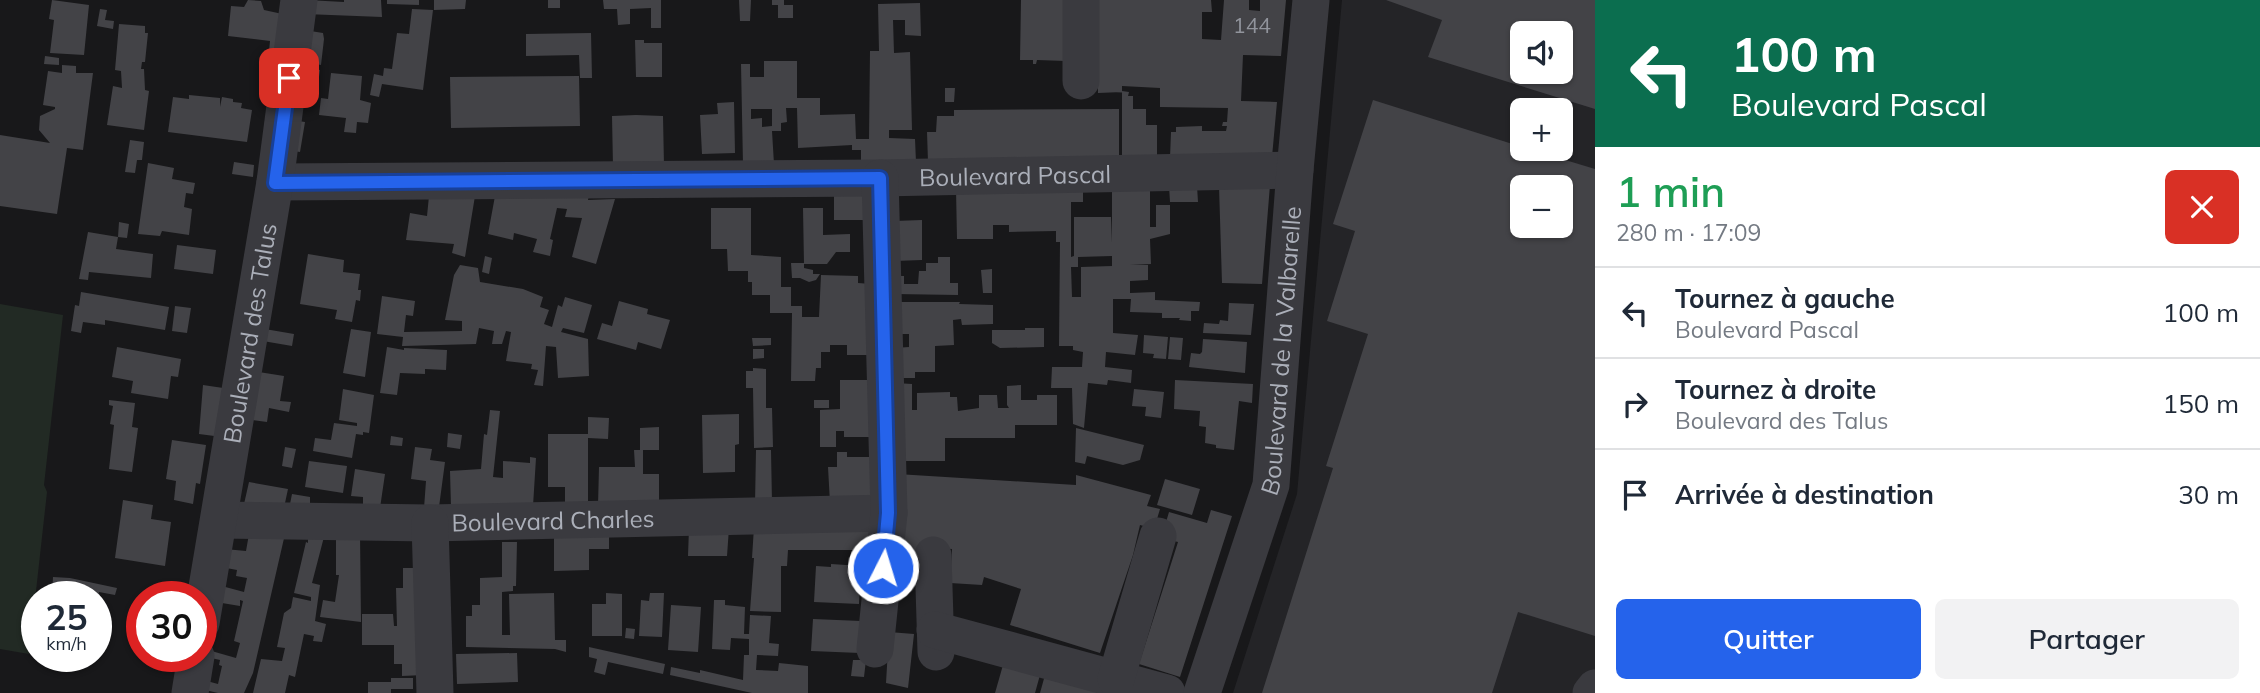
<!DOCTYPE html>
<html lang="fr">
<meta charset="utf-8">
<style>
body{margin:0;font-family:Mulish,sans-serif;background:#f2f2f3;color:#1f2937;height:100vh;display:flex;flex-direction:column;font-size:26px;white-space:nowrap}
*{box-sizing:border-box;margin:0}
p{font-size:23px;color:#747a83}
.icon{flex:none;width:38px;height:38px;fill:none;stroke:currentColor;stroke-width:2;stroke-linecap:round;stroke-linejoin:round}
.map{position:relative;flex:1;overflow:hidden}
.side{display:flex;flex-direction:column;background:#fff;width:665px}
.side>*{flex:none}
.hud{background:#0b6e4f;color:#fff;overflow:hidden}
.buttons{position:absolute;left:1510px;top:21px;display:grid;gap:14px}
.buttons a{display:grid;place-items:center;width:63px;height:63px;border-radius:10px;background:#fff;box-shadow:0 2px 5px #0004;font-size:35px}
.speed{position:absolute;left:21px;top:581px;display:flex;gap:14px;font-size:35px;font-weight:700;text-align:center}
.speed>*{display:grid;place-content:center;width:91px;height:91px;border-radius:50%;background:#fff;box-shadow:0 2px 5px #0004;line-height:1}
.speed small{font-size:18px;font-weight:400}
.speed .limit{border:10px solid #d22;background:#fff;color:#111}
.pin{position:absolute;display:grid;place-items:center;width:60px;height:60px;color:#fff;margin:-30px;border-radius:14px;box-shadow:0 4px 10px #0006}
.me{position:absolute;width:77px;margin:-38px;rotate:5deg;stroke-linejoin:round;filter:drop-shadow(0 0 5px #0008)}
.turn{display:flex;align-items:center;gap:24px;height:147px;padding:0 21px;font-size:32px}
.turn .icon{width:91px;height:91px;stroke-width:2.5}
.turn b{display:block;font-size:49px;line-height:60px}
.round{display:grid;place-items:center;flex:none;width:74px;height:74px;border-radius:10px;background:#f2f2f3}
.headline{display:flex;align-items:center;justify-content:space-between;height:119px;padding:0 21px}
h1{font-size:42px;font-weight:600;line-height:52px;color:#1e9e55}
.cta{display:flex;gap:14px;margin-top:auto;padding:14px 21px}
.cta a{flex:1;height:80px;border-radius:10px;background:#2563eb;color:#fff;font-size:28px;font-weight:600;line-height:80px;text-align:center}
.cta a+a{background:#f2f2f3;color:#1f2937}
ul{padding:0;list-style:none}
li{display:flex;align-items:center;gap:21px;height:91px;padding:0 21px;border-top:2px solid #e0e1e3}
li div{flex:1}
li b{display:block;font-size:26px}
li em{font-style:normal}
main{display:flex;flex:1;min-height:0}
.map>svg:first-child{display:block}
</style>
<main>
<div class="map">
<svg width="1595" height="693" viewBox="0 0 1595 693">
<rect width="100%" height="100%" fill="#18181a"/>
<!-- built -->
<path fill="#242427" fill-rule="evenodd" d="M 1342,0 L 1595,0 L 1595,693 L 1233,693 L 1297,494 ZM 1522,33 L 1561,33 L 1561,72 L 1522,72 ZM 1522,110 L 1561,110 L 1561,149 L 1522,149 ZM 1522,187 L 1561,187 L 1561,226 L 1522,226 Z"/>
<!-- green -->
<path fill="#222a24" d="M 0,304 L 63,315 L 44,485 L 47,492 L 29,654 L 0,649 Z"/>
<!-- building -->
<path fill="#434347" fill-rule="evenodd" d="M 52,0 L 89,5 L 84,55 L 50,53 L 54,20 L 49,19 Z
M 248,0 L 261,1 L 264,10 L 287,15 L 283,50 L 269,51 L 270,41 L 228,36 L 231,6 L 244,7 Z
M 307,0 L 344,2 L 344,0 L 381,0 L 382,17 L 305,14 Z
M 387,0 L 419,0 L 419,5 L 387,4 Z
M 434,0 L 466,0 L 465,9 L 434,10 Z
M 548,0 L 560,0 L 560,8 L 548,8 Z
M 603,0 L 661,0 L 661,28 L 651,28 L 651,8 L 630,9 L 630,24 L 618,25 L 617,9 L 604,9 Z
M 739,0 L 751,0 L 750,21 L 740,21 Z
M 772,0 L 784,0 L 784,5 L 793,5 L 793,18 L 778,18 L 778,5 L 772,5 Z
M 1021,0 L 1066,0 L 1066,61 L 1037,60 L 1036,64 L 1033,64 L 1033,60 L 1020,60 Z
M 1098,0 L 1211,0 L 1212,12 L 1202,12 L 1202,39 L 1221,40 L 1224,0 L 1249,0 L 1249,10 L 1260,11 L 1260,0 L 1286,0 L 1281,56 L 1243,55 L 1241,101 L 1277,102 L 1272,157 L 1170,158 L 1171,132 L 1176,132 L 1176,127 L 1202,126 L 1202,131 L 1226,131 L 1227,126 L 1222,126 L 1223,122 L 1227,122 L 1228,108 L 1160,107 L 1160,88 L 1122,86 L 1122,92 L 1098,93 Z
M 1386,0 L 1595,0 L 1595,109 L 1428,57 L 1442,20 ZM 1522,33 L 1561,33 L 1561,72 L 1522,72 Z
M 920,3 L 921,36 L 905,35 L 905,20 L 893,20 L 894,53 L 910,52 L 912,130 L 889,130 L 889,138 L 915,139 L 916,162 L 861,162 L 861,150 L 852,150 L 852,145 L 798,148 L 797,108 L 786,108 L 787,122 L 781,123 L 781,131 L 772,131 L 774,164 L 743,165 L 741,64 L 750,64 L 750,77 L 764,77 L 764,61 L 797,61 L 797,98 L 820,98 L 820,115 L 855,114 L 856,139 L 869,139 L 870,51 L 879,51 L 878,4 ZM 751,109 L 772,109 L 772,126 L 762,127 L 762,118 L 751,119 Z
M 100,9 L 107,10 L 105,20 L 114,21 L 113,29 L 97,26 Z
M 412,9 L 433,10 L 423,90 L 382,84 L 379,97 L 370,95 L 374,74 L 383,76 L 384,68 L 392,69 L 397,33 L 409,34 Z
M 119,24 L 145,26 L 145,33 L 148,33 L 145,62 L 142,62 L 141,69 L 144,69 L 145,90 L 149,91 L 144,130 L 107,125 L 113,86 L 122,88 L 121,71 L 115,70 Z
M 304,30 L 323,33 L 324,39 L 321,65 L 316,64 L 315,69 L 320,70 L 317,91 L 311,90 L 309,101 L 295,99 L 299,70 L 314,72 L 314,69 L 300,68 Z
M 591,33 L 592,78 L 580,78 L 579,55 L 526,56 L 526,34 Z
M 635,40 L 644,40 L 644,43 L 662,43 L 662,77 L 636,77 Z
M 45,56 L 59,58 L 59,65 L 44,64 Z
M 62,65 L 76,66 L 76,73 L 93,73 L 83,150 L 67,148 L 57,214 L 0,206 L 0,135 L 50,143 L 39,130 L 40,116 L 55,109 L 55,107 L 43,105 L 48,71 L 62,73 Z
M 331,73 L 362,76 L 360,100 L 371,103 L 368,123 L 357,122 L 356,133 L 344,132 L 346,118 L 319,115 L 321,98 L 328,99 Z
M 579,76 L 580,126 L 451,128 L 450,77 Z
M 945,88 L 955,88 L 954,102 L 945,102 Z
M 1122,91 L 1129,92 L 1128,96 L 1133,96 L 1133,109 L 1146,109 L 1146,125 L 1157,125 L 1157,159 L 1122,159 Z
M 189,95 L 220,98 L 220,107 L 222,97 L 233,99 L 233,102 L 242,103 L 241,108 L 252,110 L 247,142 L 168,132 L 173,97 L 189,99 Z
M 1373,100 L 1522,147 L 1522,149 L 1529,149 L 1595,169 L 1595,636 L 1518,612 L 1492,693 L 1262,693 L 1333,468 L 1326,466 L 1368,334 L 1327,321 L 1355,231 L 1333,224 ZM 1522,187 L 1561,187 L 1561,226 L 1522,226 Z
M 734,102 L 735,153 L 702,154 L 700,115 L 718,114 L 717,103 Z
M 1119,109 L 1119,159 L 928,162 L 927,132 L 936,132 L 937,116 L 954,116 L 954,110 Z
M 636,115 L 663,116 L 664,166 L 613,167 L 612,116 Z
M 292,120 L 305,122 L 300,152 L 287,150 Z
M 130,140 L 144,142 L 142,160 L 137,160 L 135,173 L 125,172 Z
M 234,162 L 254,165 L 253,177 L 232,174 Z
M 148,163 L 174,168 L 172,179 L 195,183 L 193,194 L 186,193 L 184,207 L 192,209 L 189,235 L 162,231 L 160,236 L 138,234 Z
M 1270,185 L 1262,284 L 1222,283 L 1219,186 Z
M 1169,186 L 1197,186 L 1198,202 L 1170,202 Z
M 1083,188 L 1083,202 L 1071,202 L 1071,257 L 1074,256 L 1074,217 L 1111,217 L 1112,243 L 1112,191 L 1150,190 L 1150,227 L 1156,227 L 1156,205 L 1170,205 L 1170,234 L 1150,239 L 1151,264 L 1130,265 L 1148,265 L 1148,280 L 1130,281 L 1130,293 L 1155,292 L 1155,300 L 1200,302 L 1199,311 L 1191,311 L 1191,321 L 1179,320 L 1180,318 L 1162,318 L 1162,313 L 1130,312 L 1131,299 L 1113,299 L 1113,333 L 1138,335 L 1135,355 L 1106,352 L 1105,367 L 1132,370 L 1131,383 L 1108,380 L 1107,385 L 1088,383 L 1084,428 L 1073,424 L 1072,388 L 1051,388 L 1052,367 L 1082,367 L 1083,352 L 1073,350 L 1073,346 L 1059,346 L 1060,242 L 1056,242 L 1056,231 L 1009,232 L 1009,225 L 993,225 L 993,239 L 957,239 L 956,189 ZM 1112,256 L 1112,266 L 1081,267 L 1081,297 L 1072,297 L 1071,267 L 1078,267 L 1078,257 Z
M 855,190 L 870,203 L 870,220 L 834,220 L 834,191 Z
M 589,194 L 588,200 L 615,199 L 596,264 L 572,257 L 582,218 L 565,217 L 567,209 L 557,208 L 550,239 L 553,240 L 550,256 L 533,252 L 537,239 L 514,233 L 513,240 L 488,234 L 495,196 Z
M 429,196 L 475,196 L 465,257 L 452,253 L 454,244 L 406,240 L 410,213 L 427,216 Z
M 711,208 L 751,208 L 751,255 L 781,257 L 781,287 L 791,287 L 791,306 L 802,306 L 802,317 L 819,317 L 821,275 L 858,276 L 858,283 L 871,284 L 872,355 L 847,355 L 847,345 L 830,345 L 830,352 L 821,352 L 821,368 L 816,368 L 815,381 L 791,381 L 792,313 L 770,313 L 770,295 L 752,295 L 752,282 L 748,282 L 748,271 L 728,271 L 727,249 L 711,249 Z
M 803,208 L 823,208 L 823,235 L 850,234 L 850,252 L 836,252 L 827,264 L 804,264 Z
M 922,220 L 922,260 L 894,261 L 894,221 Z
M 119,222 L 129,224 L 127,238 L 118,237 Z
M 88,232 L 118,237 L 116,249 L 153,254 L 151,278 L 89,272 L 88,280 L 79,279 Z
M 177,245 L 216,250 L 213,274 L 174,269 Z
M 308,254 L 344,260 L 343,272 L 360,274 L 358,290 L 361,290 L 360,301 L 356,300 L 352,322 L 335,319 L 337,310 L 300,304 Z
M 485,256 L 492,258 L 489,274 L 482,272 Z
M 938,257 L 950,257 L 950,283 L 958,283 L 958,295 L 894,294 L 895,276 L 904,276 L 904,284 L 918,284 L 919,271 L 926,271 L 926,263 L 938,263 Z
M 791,263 L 804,263 L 804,268 L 813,270 L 813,274 L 820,274 L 816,280 L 809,282 L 800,278 L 792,278 Z
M 460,265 L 478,268 L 480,282 L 523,289 L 543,297 L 540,307 L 549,310 L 544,324 L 552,327 L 558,305 L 562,307 L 565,297 L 592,305 L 584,333 L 563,328 L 561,332 L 588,339 L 589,376 L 558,378 L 556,347 L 546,346 L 543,386 L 534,385 L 538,370 L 531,369 L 532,364 L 506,361 L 511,332 L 506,331 L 502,344 L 492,344 L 494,331 L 479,328 L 476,344 L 404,346 L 402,346 L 403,337 L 377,334 L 382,296 L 415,301 L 413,316 L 406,315 L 404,332 L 462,331 L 462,321 L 445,320 L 454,275 Z
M 992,269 L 992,293 L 983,293 L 981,270 Z
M 81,292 L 169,307 L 165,330 L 105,320 L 105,325 L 83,322 L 81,333 L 71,331 L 75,305 L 79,306 Z
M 619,301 L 648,309 L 647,314 L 670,320 L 661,349 L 638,342 L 636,350 L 597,339 L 602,323 L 612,326 Z
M 895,302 L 960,302 L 959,304 L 993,305 L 993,324 L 962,325 L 961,319 L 953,320 L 954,345 L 935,346 L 935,372 L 915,372 L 915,378 L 896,378 L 895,348 L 909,347 L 909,334 L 900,334 Z
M 1229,303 L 1254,304 L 1251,335 L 1203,333 L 1204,323 L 1219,324 L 1220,320 L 1228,321 Z
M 175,306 L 191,308 L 187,333 L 172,331 Z
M 259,328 L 294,334 L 292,346 L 257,340 Z
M 1025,328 L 1044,328 L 1044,347 L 1000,348 L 992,343 L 992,330 L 1025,330 Z
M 351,329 L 371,332 L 365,377 L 343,373 Z
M 1144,335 L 1168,337 L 1166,359 L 1153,358 L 1154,354 L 1143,353 Z
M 1170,337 L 1183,338 L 1181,360 L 1168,359 Z
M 752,338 L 771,338 L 771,345 L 753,346 Z
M 1203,339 L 1247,342 L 1245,373 L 1189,367 L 1191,353 L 1200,354 L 1202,352 Z
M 117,347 L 181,359 L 178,377 L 171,376 L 168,399 L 131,393 L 133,381 L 112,377 Z
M 387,347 L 404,350 L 404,348 L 447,350 L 446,370 L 425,369 L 425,374 L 400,373 L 397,395 L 380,393 Z
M 753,349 L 764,349 L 764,358 L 753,359 Z
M 753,368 L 766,369 L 766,408 L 772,408 L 773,447 L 754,448 L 753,388 L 746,388 L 746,371 L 753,371 Z
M 253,371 L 284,376 L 280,401 L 291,402 L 289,412 L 269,408 L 267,422 L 252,420 Z
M 840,380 L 872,380 L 872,437 L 844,437 L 844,431 L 836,431 L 836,447 L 820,447 L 820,410 L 840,409 Z
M 1175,380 L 1253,384 L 1252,403 L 1239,401 L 1234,450 L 1216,448 L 1216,445 L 1205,443 L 1206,427 L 1199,426 L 1200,411 L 1174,409 Z
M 896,383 L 912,384 L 912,410 L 917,410 L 917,393 L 950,392 L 950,397 L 957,397 L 958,411 L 979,408 L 979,395 L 997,395 L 998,408 L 1009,408 L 1007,405 L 1007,386 L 1021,385 L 1021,400 L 1037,400 L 1037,395 L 1057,395 L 1057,425 L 1015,425 L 1015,438 L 945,438 L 945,461 L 904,461 Z
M 203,385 L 230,389 L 222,437 L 199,434 Z
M 343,389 L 374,395 L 369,433 L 363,432 L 363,435 L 356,434 L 352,458 L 313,451 L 315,438 L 331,440 L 334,423 L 357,426 L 357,423 L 339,420 Z
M 1134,389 L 1164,392 L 1161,418 L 1145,416 L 1146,407 L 1132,406 Z
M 109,400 L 135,403 L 132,427 L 138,428 L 132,472 L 109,469 L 114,425 L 110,424 L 113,406 L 109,405 Z
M 814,400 L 829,400 L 829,408 L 814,408 Z
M 490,410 L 500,411 L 493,477 L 503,478 L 503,461 L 530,463 L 530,457 L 536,458 L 533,506 L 451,507 L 450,471 L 481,469 L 484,434 L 487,435 Z
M 739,414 L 739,444 L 735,445 L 735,472 L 703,473 L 702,415 Z
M 588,417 L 609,418 L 608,439 L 588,438 L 588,506 L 565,506 L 565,487 L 548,487 L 548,434 L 588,434 Z
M 659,427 L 659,450 L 640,450 L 640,428 Z
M 1076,428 L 1144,445 L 1140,460 L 1123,465 L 1087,456 L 1085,464 L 1075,462 Z
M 448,433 L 462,435 L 460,449 L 447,447 Z
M 391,436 L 403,438 L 402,446 L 390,445 Z
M 172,440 L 206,445 L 200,484 L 196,483 L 193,504 L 174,500 L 176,481 L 166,479 Z
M 285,447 L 296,449 L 292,468 L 282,466 Z
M 415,447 L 432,449 L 430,460 L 445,462 L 439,507 L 424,508 L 426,481 L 411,479 Z
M 634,450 L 643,450 L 643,474 L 659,474 L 659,505 L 598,506 L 599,467 L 635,467 Z
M 756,450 L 771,450 L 772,503 L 755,504 Z
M 837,452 L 847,452 L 847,457 L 873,457 L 873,503 L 830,503 L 828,467 L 837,467 Z
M 309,461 L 347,466 L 343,493 L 305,487 Z
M 355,469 L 385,474 L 380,508 L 363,508 L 363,497 L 351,496 Z
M 897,474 L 1076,485 L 1076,475 L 1151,495 L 1147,506 L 1160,509 L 1154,529 L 1140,525 L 1133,555 L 1100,653 L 1010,625 L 1021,589 L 984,577 L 982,585 L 950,583 L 952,549 L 918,547 L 916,565 L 910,564 L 908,584 L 891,583 Z
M 1165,479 L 1200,489 L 1192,515 L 1157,505 Z
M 249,482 L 288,489 L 285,503 L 290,504 L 292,494 L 310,497 L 310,509 L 244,504 Z
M 123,500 L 153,505 L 151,519 L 171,522 L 165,566 L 115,558 Z
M 1211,510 L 1232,516 L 1180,677 L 1139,664 L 1178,542 L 1166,539 L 1164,529 L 1169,512 L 1207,523 Z
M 754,527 L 872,528 L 872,550 L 788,550 L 787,566 L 781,566 L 781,612 L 750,611 L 754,558 L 752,558 Z
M 689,528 L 729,528 L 727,556 L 688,556 Z
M 554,530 L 609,536 L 609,549 L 589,549 L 589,570 L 554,571 Z
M 325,533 L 312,583 L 320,585 L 315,621 L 326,624 L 322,642 L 313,641 L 314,636 L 304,634 L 295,677 L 289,675 L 285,693 L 253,693 L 261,659 L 282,661 L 285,648 L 277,647 L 284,613 L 291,608 L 293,597 L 311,601 L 311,597 L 294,593 L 306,542 L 308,543 L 308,534 Z
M 336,533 L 360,533 L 361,622 L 320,617 L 323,600 L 335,602 L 339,575 L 336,575 Z
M 249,534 L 285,534 L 253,673 L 244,693 L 218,693 L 201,689 L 203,680 L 218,684 L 222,666 L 219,665 L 220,660 L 207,657 L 208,650 L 236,658 L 240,643 L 234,641 L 243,601 L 240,600 L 240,606 L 216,602 L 218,585 L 244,592 L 247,578 L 236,576 L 237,570 L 221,567 L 225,549 L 246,551 Z
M 502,542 L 517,542 L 516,586 L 513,586 L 513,591 L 502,592 L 502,635 L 510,635 L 509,594 L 554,593 L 555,640 L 566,640 L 566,652 L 555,649 L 466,647 L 466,616 L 472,616 L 472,605 L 480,605 L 480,578 L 502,577 Z
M 831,564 L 861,566 L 859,604 L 814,602 L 816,566 L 831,567 Z
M 403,568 L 423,568 L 424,675 L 402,676 L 402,664 L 394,664 L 394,645 L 362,645 L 362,614 L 393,614 L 394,626 L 397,626 L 396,588 L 403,588 Z
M 53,577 L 70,578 L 117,588 L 115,595 L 99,592 L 98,596 L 82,593 L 82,597 L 44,597 L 43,593 L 52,594 Z
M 606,593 L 622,594 L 622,636 L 592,636 L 592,604 L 606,604 Z
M 650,593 L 664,593 L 662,637 L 639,636 L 641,600 L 649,601 Z
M 714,600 L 725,600 L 725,605 L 745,607 L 744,634 L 749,634 L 750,615 L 771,616 L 769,643 L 779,644 L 778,656 L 757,655 L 756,670 L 778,671 L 779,663 L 808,666 L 808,693 L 752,693 L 670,675 L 671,667 L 700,673 L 700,670 L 743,680 L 744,655 L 749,655 L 749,639 L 731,638 L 730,650 L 712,649 Z
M 671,605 L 701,607 L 698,652 L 668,650 Z
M 813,619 L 861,621 L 860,653 L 811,651 Z
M 626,628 L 635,629 L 634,639 L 625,638 Z
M 889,632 L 914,634 L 908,688 L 886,683 Z
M 589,647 L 665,664 L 663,674 L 608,662 L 605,675 L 594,672 L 597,659 L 589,657 Z
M 517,653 L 518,682 L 457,684 L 456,654 Z
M 853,660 L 866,660 L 864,677 L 851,676 Z
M 1003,665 L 1040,675 L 1035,693 L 995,693 Z
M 1045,675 L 1105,693 L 1040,693 Z
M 391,678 L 413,678 L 413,689 L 391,689 L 391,693 L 368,693 L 368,682 L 391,682 Z"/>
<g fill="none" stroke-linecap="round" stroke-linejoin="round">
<!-- minor -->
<g stroke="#3a3a3f" stroke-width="37">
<path d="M 1081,0 L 1081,81"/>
<path id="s1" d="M 275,182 L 880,178 L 1295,170"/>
<path id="s2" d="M 219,520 L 430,523 L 889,513"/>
<path d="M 430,523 L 435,693"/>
<path d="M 933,555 L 936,652"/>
<path id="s3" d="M 201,623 L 275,182 L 299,0"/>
<path d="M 935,630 L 1167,693"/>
<path d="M 875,649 L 889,513 L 880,178"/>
<path d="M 1116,679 L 1158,536"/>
<path d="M 190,693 L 196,656"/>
<path id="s4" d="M 1202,693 L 1271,485 L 1295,170 L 1311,0"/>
<path d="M 1591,693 L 1595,688"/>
</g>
</g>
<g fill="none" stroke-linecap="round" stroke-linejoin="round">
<defs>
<path id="route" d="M 289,78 L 275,183 L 880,178 L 888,513 L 883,568"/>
</defs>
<!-- route casing -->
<use href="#route" stroke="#184099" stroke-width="18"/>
<!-- route -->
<use href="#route" stroke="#2563eb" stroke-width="12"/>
</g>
<g text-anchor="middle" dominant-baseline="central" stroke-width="5" stroke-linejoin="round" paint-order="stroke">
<!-- number labels -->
<g font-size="21" fill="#91949c">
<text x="1252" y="25">144</text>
</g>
<!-- street labels -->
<g font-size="24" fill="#abafb9" stroke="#131315">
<text stroke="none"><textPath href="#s1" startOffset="740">Boulevard Pascal</textPath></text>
<text stroke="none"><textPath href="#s3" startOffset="294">Boulevard des Talus</textPath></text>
<text stroke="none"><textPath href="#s4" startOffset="354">Boulevard de la Valbarelle</textPath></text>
<text stroke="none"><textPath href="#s2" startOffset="334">Boulevard Charles</textPath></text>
</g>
</g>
</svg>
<div class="buttons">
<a><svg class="icon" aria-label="sound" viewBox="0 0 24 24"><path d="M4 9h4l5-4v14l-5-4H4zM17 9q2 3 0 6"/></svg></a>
<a>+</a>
<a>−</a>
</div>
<div class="speed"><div>25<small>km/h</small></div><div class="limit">30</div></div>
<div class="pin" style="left:289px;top:78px;background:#d93025"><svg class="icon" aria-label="arrive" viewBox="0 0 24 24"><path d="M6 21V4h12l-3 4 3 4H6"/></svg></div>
<svg class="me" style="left:883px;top:568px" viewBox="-20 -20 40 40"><circle r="17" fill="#2563eb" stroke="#fff" stroke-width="3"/><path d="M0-11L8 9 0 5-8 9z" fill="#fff"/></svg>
</div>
<section class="side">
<div class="hud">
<div class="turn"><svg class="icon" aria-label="left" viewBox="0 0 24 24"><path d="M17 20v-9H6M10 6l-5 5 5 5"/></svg><div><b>100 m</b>Boulevard Pascal</div></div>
</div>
<div class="headline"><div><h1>1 min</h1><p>280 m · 17:09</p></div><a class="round" style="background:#d93025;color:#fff"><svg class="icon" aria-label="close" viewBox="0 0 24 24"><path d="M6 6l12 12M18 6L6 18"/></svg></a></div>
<ul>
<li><svg class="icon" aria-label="left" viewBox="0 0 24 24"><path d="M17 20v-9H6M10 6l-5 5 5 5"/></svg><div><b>Tournez à gauche</b><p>Boulevard Pascal</p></div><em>100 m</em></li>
<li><svg class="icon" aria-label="right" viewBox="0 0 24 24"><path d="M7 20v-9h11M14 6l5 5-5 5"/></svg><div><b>Tournez à droite</b><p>Boulevard des Talus</p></div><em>150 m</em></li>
<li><svg class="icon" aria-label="arrive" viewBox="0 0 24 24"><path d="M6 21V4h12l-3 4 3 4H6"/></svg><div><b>Arrivée à destination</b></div><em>30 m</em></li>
</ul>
<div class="cta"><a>Quitter</a><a>Partager</a></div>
</section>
</main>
